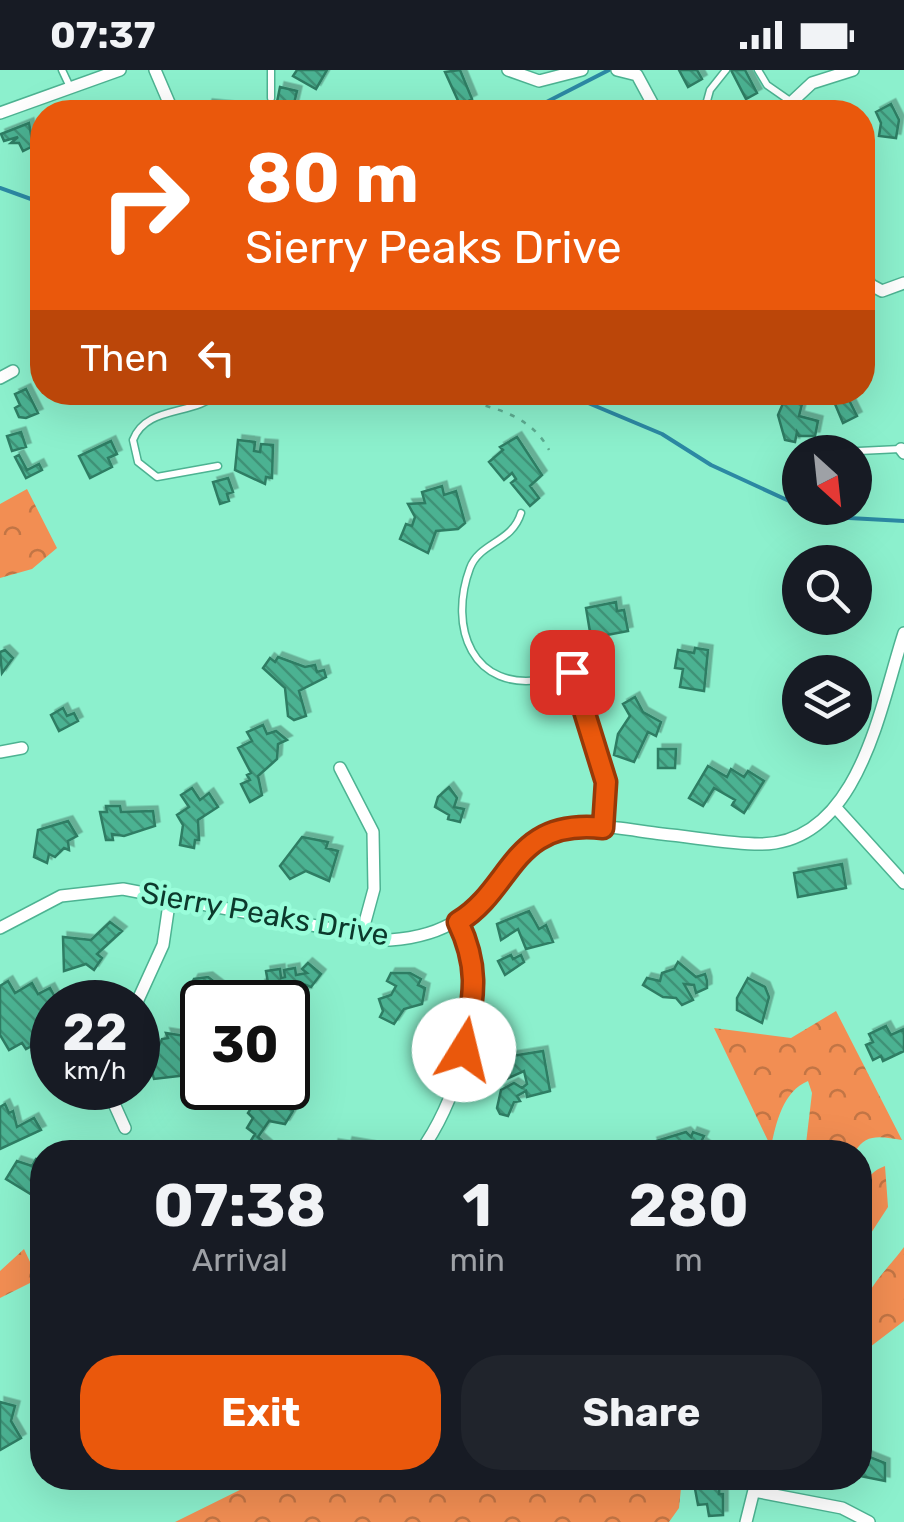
<!DOCTYPE html>
<style>
body{margin:0;font-family:Rubik,sans-serif;background:#20242c;color:#f1f3f6;height:100vh;display:flex;flex-direction:column;font-size:38px;white-space:nowrap}
*{box-sizing:border-box;margin:0}
p{font-size:32px;color:#9ea1a6}
.icon{flex:none;width:55px;height:55px;fill:none;stroke:currentColor;stroke-width:2;stroke-linecap:round;stroke-linejoin:round}
.map{position:relative;flex:1;overflow:hidden}
.side{position:absolute;left:30px;top:1070px;width:842px;height:350px;display:flex;flex-direction:column;background:#171b24;border-radius:40px;box-shadow:0 10px 40px #0002}
.side>*{flex:none}
.banner{position:absolute;left:30px;top:30px;width:845px;height:305px;border-radius:40px;box-shadow:0 10px 40px #0002;background:#ea580c;color:#fff;overflow:hidden}
.needle{width:65px;rotate:153deg}
.controls{position:absolute;left:782px;top:365px;display:grid;gap:20px}
.controls a{display:grid;place-items:center;width:90px;height:90px;border-radius:50%;background:#171b24;box-shadow:0 10px 40px #0002;font-size:50px}
.speed{position:absolute;left:30px;top:910px;display:flex;gap:20px;font-size:50px;font-weight:700;text-align:center}
.speed>*{display:grid;place-content:center;width:130px;height:130px;border-radius:50%;background:#171b24;box-shadow:0 10px 40px #0002;line-height:1}
.speed small{font-size:25px;font-weight:400}
.speed .limit{border:5px solid #111;border-radius:15px;background:#fff;color:#111}
.pin{position:absolute;display:grid;place-items:center;width:85px;height:85px;color:#fff;margin:-42px;border-radius:20px;box-shadow:0 5px 15px #0006}
.me{position:absolute;width:110px;margin:-55px;rotate:9deg;stroke-linejoin:round;filter:drop-shadow(0 0 8px #0008)}
.turn{display:flex;align-items:center;gap:35px;height:210px;padding:0 50px;font-size:45px}
.turn .icon{width:130px;height:130px;stroke-width:2.5}
.turn b{display:block;font-size:70px;line-height:85px}
.then{display:flex;align-items:center;height:95px;padding:0 50px;background:#0003;gap:20px;font-size:38px}
.eta{display:flex;justify-content:space-evenly;align-items:center;height:170px;text-align:center}
.eta b{font-size:60px;font-weight:700;line-height:70px}
.cta{display:flex;gap:20px;margin-top:auto;padding:20px 50px}
.cta a{flex:1;height:115px;border-radius:40px;background:#ea580c;color:#fff;font-size:40px;font-weight:700;line-height:115px;text-align:center}
.cta a+a{background:#20242c;color:#f1f3f6}
.status{display:flex;justify-content:space-between;align-items:center;height:70px;padding:0 50px;background:#171b24;direction:ltr}
.status svg{height:28px;fill:currentColor}
.map>svg:first-child{display:block}
</style>
<div class="status"><b>07:37</b><svg viewBox="0 0 49 12"><path d="M0 12V9h3v3zM5 12V6h3v6zM10 12V3h3v9zM15 12V0h3v12zM26 1h20v11H26zM47 4h2v5h-2z"/></svg></div>
<div class="map">
<svg width="904" height="1452" viewBox="0 0 904 1452">
<defs>
<pattern id="forest-crowns" width="20" height="18" patternUnits="userSpaceOnUse" patternTransform="scale(2.5)"><rect width="20" height="18" fill="#f28e53"/><path d="M2 6a3 3 0 1 1 6 0M12 15a3 3 0 1 1 6 0" fill="none" stroke="#c27545"/></pattern>
<pattern id="building-back-hatch" width="6" height="6" patternUnits="userSpaceOnUse" patternTransform="scale(2.5)"><rect width="6" height="6" fill="#4cb292"/><path d="M-1 5l2 2M0 0l6 6M5-1l2 2" fill="none" stroke="#3e9277"/></pattern>
<filter id="shadow"><feDropShadow dx="4.5" dy="-4.5" stdDeviation="0" flood-color="#0004"/></filter>
</defs>
<rect width="100%" height="100%" fill="#8cf0cd"/>
<!-- forest -->
<path fill="url(#forest-crowns)" d="M 27,419 L 57,478 L 32,499 L 0,508 L 0,434 Z
M 836,941 L 902,1070 C 882,1067 866,1062 855,1082 L 805,1082 L 812,1023 L 808,1011 C 783,1021 776,1053 771,1077 L 714,958 L 791,968 Z
M 885,1096 L 888,1137 L 860,1180 C 860,1152 851,1108 885,1096 Z
M 904,1177 L 904,1251 L 870,1277 C 847,1232 878,1212 904,1177 Z
M 24,1179 L 38,1209 L 0,1228 L 0,1201 Z
M 264,1408 L 682,1408 L 679,1438 L 669,1452 L 175,1452 Z"/>
<g fill="none" stroke-linecap="round" stroke-linejoin="round">
<!-- stream -->
<path stroke="#2c89a4" stroke-width="4" d="M 527,42 L 609,0
M 0,118 L 42,133
M 562,322 L 662,364 L 711,395 L 800,436
M 806,438 L 849,448 L 904,451"/>
</g>
<!-- building -->
<path fill="url(#building-back-hatch)" stroke="#2f7d64" stroke-width="2.5" filter="url(#shadow)" d="M 297,0 L 327,0 L 316,19 L 293,6 Z
M 460,0 L 472,29 L 460,35 L 445,2 Z
M 679,0 L 697,0 L 702,9 L 688,17 Z
M 731,0 L 745,0 L 757,23 L 746,29 Z
M 280,17 L 297,21 L 292,42 L 277,32 Z
M 208,34 L 239,37 L 238,42 L 207,42 Z
M 891,34 L 899,50 L 896,68 L 879,66 L 881,53 L 876,42 Z
M 29,53 L 33,76 L 23,81 L 19,73 L 11,73 L 18,67 L 4,71 L 1,64 Z
M 26,319 L 38,343 L 26,348 L 19,347 L 15,338 L 20,335 L 15,324 Z
M 797,322 L 805,322 L 799,346 L 818,351 L 815,366 L 799,366 L 797,362 L 795,372 L 785,370 L 778,345 L 787,324 Z
M 830,322 L 845,322 L 857,346 L 843,353 Z
M 21,362 L 26,377 L 12,381 L 7,366 Z
M 517,367 L 542,405 L 530,416 L 539,428 L 530,436 L 511,413 L 516,409 L 512,403 L 504,410 L 489,392 L 503,380 L 500,377 Z
M 238,370 L 255,372 L 254,381 L 260,382 L 261,374 L 273,375 L 272,408 L 266,407 L 265,414 L 235,400 Z
M 111,371 L 117,384 L 108,388 L 112,397 L 90,408 L 79,386 Z
M 19,385 L 27,400 L 39,394 L 42,400 L 26,408 L 15,387 Z
M 228,408 L 233,422 L 227,424 L 229,431 L 220,434 L 213,412 Z
M 442,416 L 444,425 L 456,421 L 465,453 L 458,459 L 436,461 L 428,483 L 400,469 L 406,454 L 412,456 L 415,447 L 408,434 L 425,433 L 422,422 Z
M 616,532 L 617,541 L 624,540 L 628,561 L 591,568 L 586,538 Z
M 695,578 L 708,580 L 704,621 L 680,617 L 683,599 L 675,598 L 678,580 L 694,583 Z
M 5,580 L 13,588 L 2,603 L 0,582 Z
M 278,587 L 305,597 L 315,595 L 317,602 L 324,600 L 326,607 L 299,621 L 306,646 L 294,650 L 288,646 L 285,618 L 263,598 L 270,588 L 275,592 Z
M 635,627 L 643,642 L 661,652 L 656,666 L 648,662 L 634,692 L 614,685 L 618,664 L 630,646 L 623,634 Z
M 63,638 L 67,646 L 74,643 L 78,651 L 59,661 L 51,645 Z
M 263,655 L 267,664 L 276,661 L 287,670 L 278,674 L 277,689 L 258,706 L 262,725 L 250,732 L 241,714 L 250,710 L 247,705 L 251,703 L 238,678 L 252,671 L 247,662 Z
M 658,679 L 676,679 L 675,698 L 658,698 Z
M 708,696 L 727,707 L 731,699 L 744,707 L 748,701 L 764,711 L 744,743 L 732,735 L 735,730 L 714,718 L 703,736 L 689,728 Z
M 449,717 L 457,728 L 454,737 L 464,739 L 460,752 L 448,749 L 449,745 L 435,737 L 438,727 Z
M 192,718 L 200,730 L 209,723 L 218,737 L 198,750 L 199,770 L 195,770 L 194,778 L 180,775 L 183,755 L 177,745 L 189,737 L 181,725 Z
M 106,736 L 120,736 L 121,742 L 153,741 L 155,756 L 124,766 L 112,764 L 113,770 L 106,770 L 100,742 L 107,742 Z
M 68,751 L 77,766 L 68,771 L 69,780 L 64,778 L 55,787 L 49,784 L 47,793 L 34,787 L 38,760 Z
M 302,767 L 328,772 L 326,778 L 338,781 L 329,811 L 306,801 L 290,809 L 280,796 Z
M 842,794 L 846,818 L 798,827 L 794,803 Z
M 529,841 L 539,859 L 546,855 L 553,872 L 526,879 L 518,859 L 501,870 L 497,854 Z
M 110,852 L 122,861 L 97,884 L 102,888 L 94,900 L 86,894 L 64,901 L 63,867 L 91,870 Z
M 511,885 L 513,889 L 521,885 L 524,892 L 505,905 L 498,891 Z
M 678,892 L 696,907 L 705,904 L 707,911 L 707,918 L 696,923 L 694,915 L 684,914 L 693,930 L 682,935 L 676,928 L 663,927 L 643,915 L 647,908 L 660,911 L 662,903 L 674,899 Z
M 308,893 L 321,904 L 311,917 L 306,915 L 307,922 L 296,924 L 295,917 L 270,921 L 266,932 L 257,932 L 261,914 L 268,913 L 266,901 L 280,899 L 281,908 L 285,907 L 284,900 L 295,898 L 296,905 L 307,903 L 302,899 Z
M 391,903 L 410,903 L 421,909 L 418,915 L 425,918 L 422,934 L 404,939 L 394,954 L 380,947 L 383,941 L 379,929 L 391,925 L 396,916 L 387,911 Z
M 208,907 L 237,929 L 202,932 L 202,945 L 182,933 L 194,909 Z
M 748,908 L 765,917 L 769,927 L 762,953 L 737,940 L 737,928 Z
M 8,911 L 15,923 L 32,913 L 38,924 L 50,918 L 57,931 L 43,939 L 48,947 L 39,952 L 48,967 L 26,979 L 22,973 L 9,980 L 0,965 L 0,916 Z
M 886,956 L 891,965 L 904,959 L 904,981 L 883,991 L 881,986 L 873,990 L 866,975 L 873,972 L 869,964 Z
M 166,963 L 198,968 L 197,989 L 193,988 L 187,1005 L 154,1009 L 150,995 L 162,969 L 168,968 Z
M 543,981 L 550,1021 L 527,1027 L 526,1021 L 517,1026 L 520,1031 L 514,1032 L 508,1046 L 500,1044 L 497,1038 L 501,1020 L 514,1013 L 522,1018 L 527,1014 L 524,1001 L 502,1011 L 493,996 L 512,986 Z
M 282,1031 L 293,1041 L 285,1054 L 269,1051 L 258,1067 L 272,1079 L 269,1082 L 253,1082 L 247,1077 L 255,1064 L 247,1058 L 253,1048 L 248,1043 L 255,1032 L 261,1036 Z
M 5,1034 L 9,1043 L 13,1041 L 17,1057 L 34,1048 L 41,1060 L 0,1079 L 0,1037 Z
M 686,1062 L 691,1067 L 693,1062 L 704,1066 L 701,1072 L 709,1078 L 707,1082 L 657,1082 L 653,1072 Z
M 348,1072 L 371,1076 L 376,1082 L 332,1082 L 334,1074 L 347,1076 Z
M 36,1089 L 42,1090 L 42,1131 L 6,1109 L 17,1091 L 32,1096 Z
M 0,1332 L 15,1336 L 11,1351 L 21,1368 L 0,1380 Z
M 860,1377 L 862,1384 L 885,1393 L 885,1411 L 860,1406 Z
M 693,1408 L 722,1408 L 716,1408 L 720,1412 L 719,1424 L 723,1424 L 723,1445 L 709,1446 L 707,1434 L 698,1435 Z"/>
<g fill="none" stroke-linecap="round" stroke-linejoin="round">
<defs>
<path id="lane" d="M 62,0 L 70,17
M 758,0 L 767,15 L 790,31
M 271,28 L 271,0
M 704,42 L 710,20 L 726,0
M 816,374 L 823,382
M 838,382 L 900,379
M 218,396 L 157,407 L 138,392 L 133,370 C 147,334 195,347 219,322
M 521,443 C 512,473 480,472 470,498 C 448,557 472,623 545,609"/>
<path id="street" d="M 155,0 L 173,42
M 508,0 L 539,11 L 582,0
M 617,0 L 637,5 L 657,42
M 781,42 L 812,13 L 853,0
M 0,43 L 120,0
M 862,201 L 871,215 L 882,221 L 904,213
M 0,308 L 13,301
M 901,379 L 904,383
M 572,602 L 606,712 L 603,758
M 546,609 L 598,594
M 0,682 L 22,678
M 340,698 L 373,762 L 374,819 L 362,863
M 837,739 L 904,813
M 0,858 L 61,826 L 123,819 L 390,870 C 500,862 479,788 556,762 C 589,750 627,760 662,764 C 694,767 728,774 760,774 C 859,774 880,636 904,563
M 137,932 L 163,875 L 170,827
M 107,1018 L 125,1058
M 420,1082 C 453,1037 484,945 474,887 C 472,876 463,863 457,852
M 754,1421 L 842,1438 L 869,1452
M 746,1452 L 757,1408"/>
</defs>
<!-- lane casing -->
<use href="#lane" stroke="#4db392" stroke-width="9"/>
<!-- street casing -->
<use href="#street" stroke="#4db392" stroke-width="14"/>
<!-- path -->
<path stroke="#5dac91" stroke-width="2.5" stroke-dasharray="5 8" stroke-linecap="butt" d="M 422,322 C 467,333 526,335 549,380"/>
<!-- lane -->
<use href="#lane" stroke="#fff" stroke-width="6"/>
<!-- street -->
<use href="#street" stroke="#fff" stroke-width="11"/>
</g>
<g fill="none" stroke-linecap="round" stroke-linejoin="round">
<defs>
<path id="route" d="M 464,980 C 473,928 481,900 458,852 C 514,818 511,748 603,758 L 606,712 L 572,602"/>
</defs>
<!-- route casing -->
<use href="#route" stroke="#983908" stroke-width="25"/>
<!-- route -->
<use href="#route" stroke="#ea580c" stroke-width="18"/>
</g>
<g text-anchor="middle" dominant-baseline="central" stroke-width="9" stroke-linejoin="round" paint-order="stroke">
<!-- street labels -->
<g font-size="30" fill="#0c392c" stroke="#99fdda">
<text transform="translate(265 844) rotate(10)">Sierry Peaks Drive</text>
</g>
</g>
</svg>
<div class="controls">
<a><svg class="needle" viewBox="-14 -14 28 28"><path d="M0-13l5 13h-10z" fill="#e53935"/><path d="M0 13l5-13h-10z" fill="#9ea1a6"/></svg></a>
<a><svg class="icon" aria-label="search" viewBox="0 0 24 24"><circle cx="10" cy="10" r="6"/><path d="M15 15l6 6"/></svg></a>
<a><svg class="icon" aria-label="layers" viewBox="0 0 24 24"><path d="M12 4l9 5-9 5-9-5zM3 14l9 5 9-5"/></svg></a>
</div>
<div class="speed"><div>22<small>km/h</small></div><div class="limit">30</div></div>
<div class="pin" style="left:572px;top:602px;background:#d93025"><svg class="icon" aria-label="arrive" viewBox="0 0 24 24"><path d="M6 21V4h12l-3 4 3 4H6"/></svg></div>
<svg class="me" style="left:464px;top:980px" viewBox="-20 -20 40 40"><circle r="19" fill="#fff"/><path d="M0-13L10 11 0 6-10 11z" fill="#ea580c"/></svg>
<div class="banner">
<div class="turn"><svg class="icon" aria-label="right" viewBox="0 0 24 24"><path d="M7 20v-9h11M14 6l5 5-5 5"/></svg><div><b>80 m</b>Sierry Peaks Drive</div></div>
<div class="then">Then<svg class="icon" aria-label="left" viewBox="0 0 24 24"><path d="M17 20v-9H6M10 6l-5 5 5 5"/></svg></div>
</div>
<section class="side">
<div class="eta">
<div><b>07:38</b><p>Arrival</p></div>
<div><b>1</b><p>min</p></div>
<div><b>280</b><p>m</p></div>
</div>
<div class="cta"><a>Exit</a><a>Share</a></div>
</section>
</div>
